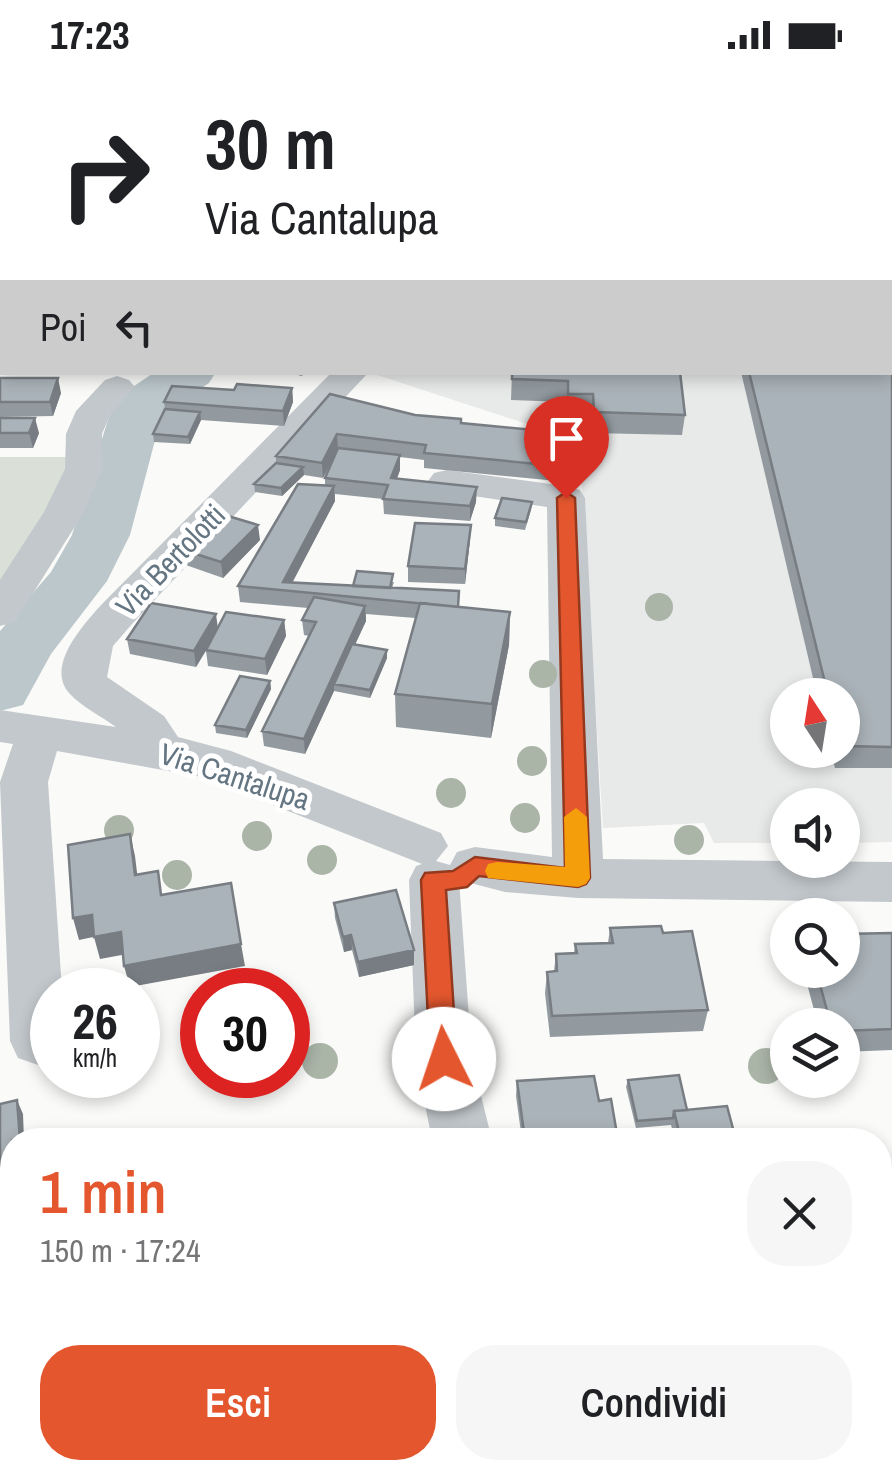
<!DOCTYPE html>
<html lang="it">
<meta charset="utf-8">
<style>
body{margin:0;font-family:"Archivo Narrow",sans-serif;background:#f6f6f6;color:#202124;height:100vh;display:flex;flex-direction:column;font-size:38px;white-space:nowrap}
*{box-sizing:border-box;margin:0}
p{font-size:32px;color:#757577}
.icon{flex:none;width:55px;height:55px;fill:none;stroke:currentColor;stroke-width:2;stroke-linecap:round;stroke-linejoin:round}
.map{position:relative;flex:1;overflow:hidden}
.sheet{position:absolute;left:0px;top:1058px;width:892px;height:352px;display:flex;flex-direction:column;background:#fff;border-radius:40px 40px 0 0;box-shadow:0 5px 15px #0003}
.sheet>*{flex:none}
.guide{position:absolute;left:0px;top:0px;width:892px;height:305px;box-shadow:0 5px 15px #0003;background:#fff;color:#202124;overflow:hidden}
.needle{width:65px;rotate:348deg}
.controls{position:absolute;left:770px;top:608px;display:grid;gap:20px}
.controls a{display:grid;place-items:center;width:90px;height:90px;border-radius:50%;background:#fff;box-shadow:0 5px 15px #0003;font-size:50px}
.speed{position:absolute;left:30px;top:898px;display:flex;gap:20px;font-size:50px;font-weight:700;text-align:center}
.speed>*{display:grid;place-content:center;width:130px;height:130px;border-radius:50%;background:#fff;box-shadow:0 5px 15px #0003;line-height:1}
.speed small{font-size:25px;font-weight:400}
.speed .limit{border:15px solid #d22;background:#fff;color:#111}
.pin{position:absolute;display:grid;place-items:center;width:85px;height:85px;color:#fff;margin:-102px -42px;border-radius:50% 50% 50% 0;rotate:-45deg;box-shadow:0 0 10px #0007}
.pin .icon{rotate:45deg}
.me{position:absolute;width:110px;margin:-55px;rotate:356deg;stroke-linejoin:round;filter:drop-shadow(0 0 8px #0008)}
.turn{display:flex;align-items:center;gap:35px;height:210px;padding:0 40px;font-size:45px}
.turn .icon{width:130px;height:130px;stroke-width:2.5}
.turn b{display:block;font-size:70px;line-height:85px}
.then{display:flex;align-items:center;height:95px;padding:0 40px;background:#0003;gap:20px;font-size:38px}
.round{display:grid;place-items:center;flex:none;width:105px;height:105px;border-radius:40px;background:#f6f6f6}
.head{display:flex;align-items:center;justify-content:space-between;height:170px;padding:0 40px}
h1{font-size:60px;font-weight:600;line-height:75px;color:#e4572e}
.button{display:flex;gap:20px;margin-top:auto;padding:20px 40px}
.button a{flex:1;height:115px;border-radius:40px;background:#e4572e;color:#fff;font-size:40px;font-weight:600;line-height:115px;text-align:center}
.button a+a{background:#f6f6f6;color:#202124}
.status{display:flex;justify-content:space-between;align-items:center;height:70px;padding:0 50px;background:#fff;direction:ltr}
.status svg{height:28px;fill:currentColor}
.map>svg:first-child{display:block}
</style>
<div class="status"><b>17:23</b><svg viewBox="0 0 49 12"><path d="M0 12V9h3v3zM5 12V6h3v6zM10 12V3h3v9zM15 12V0h3v12zM26 1h20v11H26zM47 4h2v5h-2z"/></svg></div>
<div class="map">
<svg width="892" height="1408" viewBox="0 0 892 1408">
<rect width="100%" height="100%" fill="#fafaf8"/>
<!-- built -->
<path fill="#e8e9e9" fill-rule="evenodd" d="M 890,8 L 892,772 L 843,773 L 842,735 L 788,735 L 787,773 L 714,773 L 704,753 L 603,758 L 579,371 L 371,303 L 890,302 ZM 788,625 L 842,625 L 842,680 L 788,680 Z"/>
<!-- green -->
<path fill="#dadfd7" d="M 0,387 L 70,387 L 63,416 L 0,517 Z
M 892,1345 L 892,1408 L 773,1408 L 765,1398 L 880,1398 L 880,1346 Z"/>
<g fill="none" stroke-linecap="round" stroke-linejoin="round">
<!-- river -->
<path fill="#bbc7cb" fill-rule="evenodd" d="M 485,0 L 521,0 L 522,2 L 486,2 Z
M 155,302 L 216,302 L 209,313 L 162,344 L 130,465 L 107,511 L 51,584 L 23,635 L 0,641 L 0,561 L 51,502 L 72,465 L 112,337 L 119,326 Z"/>
<!-- minor -->
<path fill="#c3c8cc" fill-rule="evenodd" d="M 662,0 L 686,0 L 686,2 L 662,2 Z
M 332,302 L 369,302 L 132,554 L 113,576 L 107,607 L 164,646 L 178,667 L 231,681 L 441,763 L 448,776 L 436,791 L 450,795 L 457,782 L 475,777 L 552,787 L 547,437 L 447,422 L 434,419 L 428,411 L 434,403 L 447,400 L 566,416 L 580,420 L 585,428 L 603,789 L 892,792 L 892,832 L 578,828 L 505,822 L 459,810 L 472,989 L 492,1070 L 432,1070 L 416,989 L 409,810 L 416,796 L 422,794 L 202,707 L 57,681 L 48,712 L 62,920 L 52,920 L 52,990 L 38,995 L 18,988 L 10,971 L 0,712 L 13,674 L 0,672 L 0,640 L 116,657 C 101,646 82,637 70,624 C 44,597 84,554 102,534 Z
M 117,306 L 129,310 L 135,317 L 110,345 L 102,364 L 103,399 L 84,442 L 15,552 L 0,556 L 0,510 L 44,442 L 65,399 L 66,364 L 76,341 L 105,310 Z"/>
</g>
<!-- trees -->
<g fill="#aab4a7">
<circle cx="659" cy="537" r="14"/>
<circle cx="543" cy="604" r="14"/>
<circle cx="532" cy="691" r="15"/>
<circle cx="451" cy="723" r="15"/>
<circle cx="525" cy="748" r="15"/>
<circle cx="119" cy="760" r="15"/>
<circle cx="257" cy="766" r="15"/>
<circle cx="689" cy="770" r="15"/>
<circle cx="322" cy="790" r="15"/>
<circle cx="177" cy="805" r="15"/>
<circle cx="320" cy="991" r="18"/>
<circle cx="766" cy="996" r="18"/>
</g>
<!-- wall -->
<path fill="#929a9f" d="M 0,0 L 18,0 L 17,2 L 2,2 L 2,6 L 0,6 Z
M 223,0 L 266,0 L 266,2 L 223,2 Z
M 890,36 L 892,37 L 892,120 L 890,120 Z
M 0,209 L 2,209 L 2,238 L 0,238 Z
M 892,227 L 892,698 L 835,698 L 830,680 L 842,680 L 842,625 L 817,625 L 741,302 L 890,302 Z
M 2,254 L 2,302 L 39,303 L 0,303 L 0,260 Z
M 284,302 L 305,302 L 302,306 Z
M 512,302 L 680,302 L 685,345 L 682,365 L 592,363 L 591,345 L 567,344 L 566,332 L 511,330 Z
M 0,308 L 61,323 L 53,346 L 0,347 Z
M 292,318 L 293,332 L 284,356 L 201,350 L 190,374 L 154,372 L 153,364 L 165,339 L 164,332 L 234,320 Z
M 330,324 L 415,345 L 461,353 L 564,378 L 557,411 L 424,398 L 424,390 L 400,387 L 400,400 L 397,409 L 476,432 L 470,451 L 384,444 L 383,429 L 335,424 L 335,431 L 292,512 L 353,516 L 394,512 L 392,518 L 459,521 L 459,537 L 510,542 L 509,575 L 491,668 L 396,657 L 395,624 L 415,548 L 366,544 L 366,551 L 355,574 L 387,580 L 387,588 L 370,628 L 334,621 L 305,684 L 264,676 L 262,661 L 309,566 L 304,565 L 302,550 L 308,538 L 240,532 L 238,516 L 325,416 L 325,408 L 338,379 L 323,408 L 304,405 L 282,426 L 255,422 L 254,414 L 276,393 L 276,386 Z
M 0,348 L 39,363 L 33,378 L 0,378 Z
M 532,432 L 531,440 L 525,460 L 495,456 L 495,448 Z
M 260,470 L 223,508 L 183,494 L 180,479 Z
M 470,470 L 465,514 L 408,512 L 408,496 Z
M 284,550 L 286,566 L 267,605 L 208,596 L 206,581 L 196,597 L 130,584 L 127,569 Z
M 270,611 L 271,619 L 247,668 L 216,663 L 215,655 Z
M 334,833 L 414,880 L 414,895 L 359,907 L 352,880 L 344,882 L 335,848 Z
M 610,858 L 663,863 L 708,940 L 703,961 L 550,967 L 545,923 L 547,902 L 554,901 L 556,884 L 574,883 L 575,874 L 608,873 Z
M 892,863 L 892,980 L 842,982 L 842,955 L 818,955 L 806,910 L 809,900 L 842,900 L 842,864 Z
M 628,1010 L 687,1040 L 736,1070 L 675,1070 L 671,1055 L 636,1058 L 626,1017 Z
M 517,1011 L 599,1031 L 618,1070 L 522,1070 L 516,1026 Z
M 892,1178 L 892,1311 L 880,1312 L 880,1180 Z"/>
<!-- shaded-wall -->
<path fill="#777d82" d="M 58,308 L 61,323 L 53,346 L 50,332 Z
M 292,318 L 293,332 L 284,356 L 283,341 Z
M 200,342 L 201,350 L 190,374 L 188,367 Z
M 35,348 L 39,363 L 33,378 L 29,363 Z
M 565,363 L 564,378 L 557,411 L 558,396 Z
M 337,364 L 338,379 L 323,408 L 322,393 Z
M 400,385 L 400,400 L 391,423 L 391,408 Z
M 303,397 L 304,405 L 282,426 L 281,418 Z
M 334,416 L 335,431 L 288,521 L 283,512 Z
M 477,417 L 476,432 L 470,451 L 470,436 Z
M 258,455 L 260,470 L 223,508 L 221,492 Z
M 471,455 L 470,470 L 465,514 L 465,499 Z
M 365,536 L 366,551 L 337,614 L 334,614 L 334,621 L 305,684 L 304,669 Z
M 510,542 L 509,575 L 491,668 L 492,634 Z
M 216,544 L 218,559 L 196,597 L 194,581 Z
M 284,550 L 286,566 L 267,605 L 265,589 Z
M 387,580 L 387,588 L 370,628 L 370,620 Z
M 270,611 L 271,619 L 247,668 L 246,660 Z
M 130,764 L 135,786 L 140,827 L 135,805 Z
M 92,845 L 98,866 L 79,870 L 73,848 Z
M 121,862 L 127,884 L 100,889 L 94,867 Z
M 351,865 L 352,880 L 344,882 L 343,867 Z
M 241,874 L 245,896 L 130,917 L 124,896 Z
M 414,880 L 414,895 L 359,907 L 358,892 Z
M 17,1030 L 23,1044 L 24,1070 L 20,1070 Z
M 12,1137 L 12,1152 L 0,1155 L 0,1140 Z
M 206,1398 L 214,1398 L 212,1408 L 204,1408 Z"/>
<!-- building -->
<path fill="#aab3b9" stroke="#777d82" stroke-width="2.5" d="M 73,0 L 90,0 L 88,2 L 72,2 Z
M 148,0 L 202,0 L 201,2 L 147,2 Z
M 694,0 L 796,0 L 797,2 L 694,2 Z
M 890,36 L 892,37 L 892,73 L 890,73 Z
M 890,86 L 892,86 L 892,102 L 890,102 Z
M 0,209 L 2,209 L 2,224 L 0,224 Z
M 890,222 L 892,227 L 892,677 L 842,676 L 842,625 L 828,625 L 749,302 L 890,302 Z
M 2,254 L 2,289 L 0,289 L 0,260 Z
M 512,302 L 680,302 L 685,345 L 594,342 L 593,324 L 568,324 L 568,311 L 512,309 Z
M 0,308 L 58,308 L 50,332 L 0,332 Z
M 237,314 L 292,318 L 283,341 L 164,332 L 172,316 L 234,320 Z
M 330,324 L 415,345 L 461,349 L 461,353 L 565,363 L 558,396 L 424,383 L 426,375 L 337,364 L 322,393 L 276,386 Z
M 165,339 L 200,342 L 188,367 L 153,364 Z
M 0,348 L 35,348 L 29,363 L 0,363 Z
M 338,378 L 400,385 L 391,408 L 477,417 L 470,436 L 383,429 L 388,415 L 325,408 Z
M 276,393 L 303,397 L 281,418 L 254,414 Z
M 298,414 L 334,416 L 283,512 L 459,521 L 458,537 L 238,516 Z
M 502,428 L 532,432 L 526,452 L 495,448 Z
M 218,443 L 258,455 L 221,492 L 180,479 Z
M 415,453 L 471,455 L 465,499 L 408,496 Z
M 357,501 L 393,504 L 390,518 L 353,516 Z
M 314,527 L 365,536 L 304,669 L 262,661 L 316,552 L 302,550 Z
M 151,533 L 216,544 L 194,581 L 127,569 Z
M 420,533 L 510,542 L 492,634 L 395,624 Z
M 226,542 L 284,550 L 265,589 L 206,580 Z
M 352,574 L 387,580 L 370,620 L 334,614 Z
M 240,606 L 270,611 L 246,660 L 215,655 Z
M 130,764 L 135,805 L 158,801 L 161,825 L 231,813 L 241,874 L 124,896 L 121,862 L 94,867 L 92,845 L 73,848 L 68,775 Z
M 396,820 L 414,880 L 358,892 L 351,865 L 343,867 L 334,833 Z
M 661,856 L 663,863 L 692,861 L 708,940 L 552,946 L 547,902 L 557,901 L 556,884 L 577,883 L 575,874 L 613,873 L 610,858 Z
M 892,863 L 892,959 L 842,961 L 842,955 L 831,955 L 816,900 L 842,900 L 842,888 L 847,887 L 842,872 L 842,864 Z
M 679,1005 L 687,1040 L 674,1041 L 673,1048 L 637,1051 L 628,1010 Z
M 594,1006 L 599,1031 L 611,1029 L 618,1070 L 525,1070 L 517,1011 Z
M 17,1030 L 20,1070 L 12,1070 L 12,1137 L 0,1140 L 0,1034 Z
M 727,1036 L 736,1070 L 681,1070 L 674,1041 Z
M 892,1178 L 892,1295 L 880,1296 L 880,1180 Z
M 144,1398 L 206,1398 L 204,1408 L 142,1408 Z"/>
<!-- route -->
<path fill="#e4572e" stroke="#94391e" stroke-width="2.5" d="M 566,422 L 575,428 L 590,808 L 586,814 L 578,817 L 479,806 L 467,817 L 446,820 L 457,989 L 453,997 L 444,1001 L 434,997 L 430,989 L 421,810 L 425,803 L 453,801 L 475,787 L 565,798 L 557,428 Z"/>
<!-- slow -->
<path fill="#f59e0b" d="M 576,738 L 587,747 L 590,808 L 586,814 L 578,817 L 488,808 L 485,801 L 488,794 L 497,792 L 565,797 L 564,747 Z"/>
<g text-anchor="middle" dominant-baseline="central" stroke-width="10" stroke-linejoin="round" paint-order="stroke">
<!-- street labels -->
<g font-size="30" fill="#657683" stroke="#fff">
<text transform="translate(170 490) rotate(-46)">Via Bertolotti</text>
<text transform="translate(235 706) rotate(18)">Via Cantalupa</text>
</g>
</g>
</svg>
<div class="controls">
<a><svg class="needle" viewBox="-14 -14 28 28"><path d="M0-13l5 13h-10z" fill="#e53935"/><path d="M0 13l5-13h-10z" fill="#757577"/></svg></a>
<a><svg class="icon" aria-label="sound" viewBox="0 0 24 24"><path d="M4 9h4l5-4v14l-5-4H4zM17 9q2 3 0 6"/></svg></a>
<a><svg class="icon" aria-label="search" viewBox="0 0 24 24"><circle cx="10" cy="10" r="6"/><path d="M15 15l6 6"/></svg></a>
<a><svg class="icon" aria-label="layers" viewBox="0 0 24 24"><path d="M12 4l9 5-9 5-9-5zM3 14l9 5 9-5"/></svg></a>
</div>
<div class="speed"><div>26<small>km/h</small></div><div class="limit">30</div></div>
<div class="pin" style="left:566px;top:428px;background:#d93025"><svg class="icon" aria-label="arrive" viewBox="0 0 24 24"><path d="M6 21V4h12l-3 4 3 4H6"/></svg></div>
<svg class="me" style="left:444px;top:989px" viewBox="-20 -20 40 40"><circle r="19" fill="#fff"/><path d="M0-13L10 11 0 6-10 11z" fill="#e4572e"/></svg>
<div class="guide">
<div class="turn"><svg class="icon" aria-label="right" viewBox="0 0 24 24"><path d="M7 20v-9h11M14 6l5 5-5 5"/></svg><div><b>30 m</b>Via Cantalupa</div></div>
<div class="then">Poi<svg class="icon" aria-label="left" viewBox="0 0 24 24"><path d="M17 20v-9H6M10 6l-5 5 5 5"/></svg></div>
</div>
<section class="sheet">
<div class="head"><div><h1>1 min</h1><p>150 m · 17:24</p></div><a class="round"><svg class="icon" aria-label="close" viewBox="0 0 24 24"><path d="M6 6l12 12M18 6L6 18"/></svg></a></div>
<div class="button"><a>Esci</a><a>Condividi</a></div>
</section>
</div>
